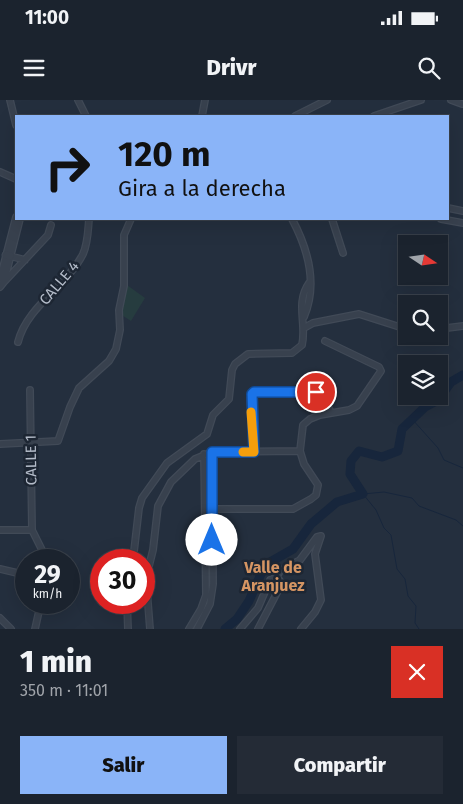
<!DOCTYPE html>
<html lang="es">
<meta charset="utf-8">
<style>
body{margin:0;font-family:"Fira Sans",sans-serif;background:#242b36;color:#f1f3f6;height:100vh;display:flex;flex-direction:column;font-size:19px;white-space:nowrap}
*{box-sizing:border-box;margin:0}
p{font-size:16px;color:#a0a4aa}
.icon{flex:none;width:28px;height:28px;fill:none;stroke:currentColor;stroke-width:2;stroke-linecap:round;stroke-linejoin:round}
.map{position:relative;height:529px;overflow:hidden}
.panel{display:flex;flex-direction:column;background:#1b232e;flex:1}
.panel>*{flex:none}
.banner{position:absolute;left:15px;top:15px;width:434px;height:105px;border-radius:0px;box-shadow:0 5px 20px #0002,0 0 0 1px #39404a;background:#8ab4f8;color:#111;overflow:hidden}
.needle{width:32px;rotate:103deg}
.tools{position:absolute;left:398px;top:135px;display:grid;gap:10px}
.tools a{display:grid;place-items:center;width:50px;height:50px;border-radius:0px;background:#1b232e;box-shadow:0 5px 20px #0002,0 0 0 1px #39404a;font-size:25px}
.speed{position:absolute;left:15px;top:449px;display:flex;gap:10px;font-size:25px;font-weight:700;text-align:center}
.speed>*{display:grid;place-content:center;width:65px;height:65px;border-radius:50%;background:#1b232e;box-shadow:0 5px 20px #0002,0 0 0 1px #39404a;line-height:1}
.speed small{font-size:12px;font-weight:400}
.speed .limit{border:8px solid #d22;background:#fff;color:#111}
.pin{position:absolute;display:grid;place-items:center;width:42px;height:42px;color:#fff;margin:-21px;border:2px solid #fff;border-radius:50%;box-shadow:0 1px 5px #0007}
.me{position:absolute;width:55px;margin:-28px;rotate:0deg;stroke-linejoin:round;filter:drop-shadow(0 0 4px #0008)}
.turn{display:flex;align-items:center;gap:18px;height:105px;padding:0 20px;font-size:22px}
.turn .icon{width:65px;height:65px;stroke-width:2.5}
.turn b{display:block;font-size:35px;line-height:42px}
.round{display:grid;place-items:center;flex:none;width:52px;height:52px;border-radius:0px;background:#242b36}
.head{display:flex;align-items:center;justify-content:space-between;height:85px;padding:0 20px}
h1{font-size:30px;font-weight:800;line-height:38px}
.action{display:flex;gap:10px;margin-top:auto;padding:10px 20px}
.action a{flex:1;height:58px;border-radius:0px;background:#8ab4f8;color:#111;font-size:20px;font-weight:800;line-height:58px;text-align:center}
.action a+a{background:#242b36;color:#f1f3f6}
.status{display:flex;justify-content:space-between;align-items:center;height:35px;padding:0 25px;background:#1b232e;direction:ltr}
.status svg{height:14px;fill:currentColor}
header{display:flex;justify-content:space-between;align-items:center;height:65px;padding:0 20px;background:#1b232e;font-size:22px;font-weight:800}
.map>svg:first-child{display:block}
</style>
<div class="status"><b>11:00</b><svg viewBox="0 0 49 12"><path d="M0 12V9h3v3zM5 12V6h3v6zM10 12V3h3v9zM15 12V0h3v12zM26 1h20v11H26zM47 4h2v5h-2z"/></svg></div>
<header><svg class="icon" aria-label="menu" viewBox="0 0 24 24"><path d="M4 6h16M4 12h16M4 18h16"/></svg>Drivr<svg class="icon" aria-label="search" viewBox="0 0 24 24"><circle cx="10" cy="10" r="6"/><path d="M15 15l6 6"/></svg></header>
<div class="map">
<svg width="463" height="529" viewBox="0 0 463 529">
<rect width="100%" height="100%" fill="#242f3e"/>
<!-- green -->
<path fill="#263c3f" d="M 127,185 L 145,198 L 131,221 L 120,214 Z"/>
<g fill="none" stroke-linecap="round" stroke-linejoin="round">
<!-- stream -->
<path stroke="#17263c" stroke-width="1" d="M 412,319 L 438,348 L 444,360 L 463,368
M 363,394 L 376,410 L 384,428 L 391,435 L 397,469 L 405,479 L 408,496 L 416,506 L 415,523 L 419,529
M 363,394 L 384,392 L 412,398 L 419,406 L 456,420 L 463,426"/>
<!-- river -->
<path stroke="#17263c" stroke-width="9" d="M 225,529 L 237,519 L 249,501 L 265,465 L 293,449 L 311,424 L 337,402 L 363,394 L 350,374 L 351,361 L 359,351 L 382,357 L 398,351 L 402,329 L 425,307 L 438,300 L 451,282 L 463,275"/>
<defs>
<path id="service" d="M 42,503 L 52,505"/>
<path id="minor" d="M 10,0 L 16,25
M 78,0 L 86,16
M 451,0 L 462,4
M 202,16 L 205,0
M 295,16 L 327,0
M 374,16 L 421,0
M 0,72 L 16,79
M 448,108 L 463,111
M 292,119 C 308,149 318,184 304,217
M 332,119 L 343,153
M 441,119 L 463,123
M 10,156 L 25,160
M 0,179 L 16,117
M 4,182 L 48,135 L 51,125
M 0,187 L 4,182 L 20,119
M 304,228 L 313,223 L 359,214 L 406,229
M 439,229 L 463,226
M 18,242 C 27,206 67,186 83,154 C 88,143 88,130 89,119
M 30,290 L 32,430
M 0,344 L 58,341 L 70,307 L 79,288 L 109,261 L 116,249 L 120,230 L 119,210 L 124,186 L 124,135 L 131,119
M 254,352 L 250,298 L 254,292 L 316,292 L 324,297 L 330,311
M 206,409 L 293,409 L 311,399 L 316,395 L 318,385 L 304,364 L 300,351 L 303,325 L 310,319 L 320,315 L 349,310 L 357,306 L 381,271 L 379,267 L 325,241
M 0,430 L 32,430
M 32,430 L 47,460
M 133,460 L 139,408 L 142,398 L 167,363 L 207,334 L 213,315 L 229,299 L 232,270 L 235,264 L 248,254 L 292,253 L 302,245 C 307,224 295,203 309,183
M 0,469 L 26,475
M 277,477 L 280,471 L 300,460 L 317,437 L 321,436 L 315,454 L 321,500 L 315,512 L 301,529
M 127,502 L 128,529
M 0,518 L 11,529
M 35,529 L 41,502
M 150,529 L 146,478 L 153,450 L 158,406 L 171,382 L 195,359 L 212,352 L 300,351
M 189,529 L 201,509 L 206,495 L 204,354
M 197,529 L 210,504 L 213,484 L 212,352
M 240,529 L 258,508 L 270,480 L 277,477 L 280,481 L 280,487 L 258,529"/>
<path id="tertiary" d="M 6,155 L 10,156"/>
</defs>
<!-- service casing -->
<use href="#service" stroke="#414a57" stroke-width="5"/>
<!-- minor casing -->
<use href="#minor" stroke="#414a57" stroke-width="8"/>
<!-- tertiary casing -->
<use href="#tertiary" stroke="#414a57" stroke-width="9"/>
<!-- service -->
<use href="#service" stroke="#38414e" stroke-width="2.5"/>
<!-- minor -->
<use href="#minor" stroke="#38414e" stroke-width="5.5"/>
<!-- tertiary -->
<use href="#tertiary" stroke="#38414e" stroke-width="7"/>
</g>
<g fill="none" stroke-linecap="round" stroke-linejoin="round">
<defs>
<path id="route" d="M 212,440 L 212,352 L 254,352 L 252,294 L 254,292 L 316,292"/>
</defs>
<!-- route casing -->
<use href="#route" stroke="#114b97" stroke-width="12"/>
<!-- route -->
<use href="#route" stroke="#1a73e8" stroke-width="9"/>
<!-- slow -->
<path stroke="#f59e0b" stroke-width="9" d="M 243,352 L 254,352 L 251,312"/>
</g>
<g text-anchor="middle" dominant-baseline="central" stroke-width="5" stroke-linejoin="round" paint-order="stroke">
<!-- street labels -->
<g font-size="15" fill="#b4bcc9" stroke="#1d2633">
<text transform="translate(59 183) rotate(-50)">CALLE 4</text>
<text transform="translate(31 360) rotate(-91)">CALLE 1</text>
</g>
<!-- neighbourhood labels -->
<g font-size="16" font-weight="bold" fill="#d59563" stroke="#1d2633">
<text x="273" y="467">Valle de<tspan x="273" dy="18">Aranjuez</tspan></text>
</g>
</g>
</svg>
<div class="tools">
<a><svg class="needle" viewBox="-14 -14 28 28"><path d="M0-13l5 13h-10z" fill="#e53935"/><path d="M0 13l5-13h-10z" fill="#a0a4aa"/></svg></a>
<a><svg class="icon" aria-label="search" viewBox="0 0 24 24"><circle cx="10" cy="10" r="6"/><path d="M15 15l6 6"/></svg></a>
<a><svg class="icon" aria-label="layers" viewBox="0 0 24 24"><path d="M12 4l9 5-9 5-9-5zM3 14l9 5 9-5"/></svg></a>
</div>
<div class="speed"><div>29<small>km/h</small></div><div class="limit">30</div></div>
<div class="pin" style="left:316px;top:292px;background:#d93025"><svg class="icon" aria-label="arrive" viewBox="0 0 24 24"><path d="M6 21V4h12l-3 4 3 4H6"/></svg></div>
<svg class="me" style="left:212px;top:440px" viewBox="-20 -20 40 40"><circle r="19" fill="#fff"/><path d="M0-13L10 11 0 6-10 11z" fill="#1a73e8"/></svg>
<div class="banner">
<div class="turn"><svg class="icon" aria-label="right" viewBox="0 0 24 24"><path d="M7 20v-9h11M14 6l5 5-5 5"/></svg><div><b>120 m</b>Gira a la derecha</div></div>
</div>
</div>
<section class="panel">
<div class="head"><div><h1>1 min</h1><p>350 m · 11:01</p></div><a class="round" style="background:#d93025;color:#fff"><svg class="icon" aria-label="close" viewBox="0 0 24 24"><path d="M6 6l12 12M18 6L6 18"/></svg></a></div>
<div class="action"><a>Salir</a><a>Compartir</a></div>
</section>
